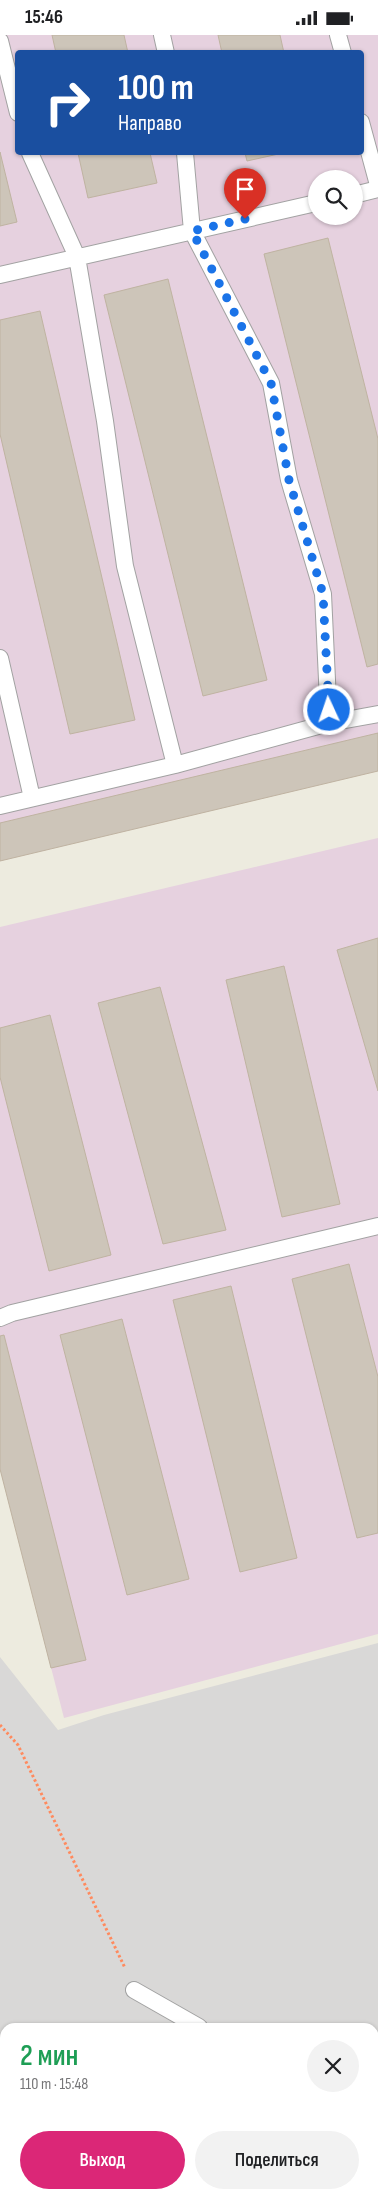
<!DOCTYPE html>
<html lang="ru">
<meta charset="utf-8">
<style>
body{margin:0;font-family:"Sofia Sans Condensed",sans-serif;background:#f2f2f2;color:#202124;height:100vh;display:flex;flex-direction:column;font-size:19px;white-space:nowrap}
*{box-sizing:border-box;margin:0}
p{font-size:16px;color:#757577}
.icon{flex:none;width:28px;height:28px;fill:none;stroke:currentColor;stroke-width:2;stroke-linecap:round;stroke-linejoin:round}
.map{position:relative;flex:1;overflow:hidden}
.details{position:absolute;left:0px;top:1988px;width:379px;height:176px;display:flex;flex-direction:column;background:#fff;border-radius:15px 15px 0 0;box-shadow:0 1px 4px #0004}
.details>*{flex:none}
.guide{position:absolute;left:15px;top:15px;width:349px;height:105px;border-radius:5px;box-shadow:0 1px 4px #0004;background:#1a4fa0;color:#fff;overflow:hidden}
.buttons{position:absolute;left:308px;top:135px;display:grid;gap:10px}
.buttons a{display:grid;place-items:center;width:55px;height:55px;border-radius:50%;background:#fff;box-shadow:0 1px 4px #0004;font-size:25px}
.pin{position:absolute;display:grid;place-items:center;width:42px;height:42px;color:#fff;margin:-51px -21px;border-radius:50% 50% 50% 0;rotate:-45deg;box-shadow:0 0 5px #0007}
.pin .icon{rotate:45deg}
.me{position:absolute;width:55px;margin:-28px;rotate:357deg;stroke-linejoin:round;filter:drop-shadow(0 0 4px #0008)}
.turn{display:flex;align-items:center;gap:18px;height:105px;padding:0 20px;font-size:22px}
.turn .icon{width:65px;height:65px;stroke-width:2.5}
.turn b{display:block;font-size:35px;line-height:42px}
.round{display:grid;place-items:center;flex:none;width:52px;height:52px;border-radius:26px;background:#f2f2f2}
.head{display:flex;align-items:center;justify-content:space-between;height:85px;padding:0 20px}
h1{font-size:30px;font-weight:600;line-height:38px;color:#1e9e55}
.button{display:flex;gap:10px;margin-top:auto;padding:10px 20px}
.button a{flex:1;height:58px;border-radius:30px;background:#db2777;color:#fff;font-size:20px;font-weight:600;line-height:58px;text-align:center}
.button a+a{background:#f2f2f2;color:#202124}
.status{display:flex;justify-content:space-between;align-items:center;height:35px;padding:0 25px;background:#fff;direction:ltr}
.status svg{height:14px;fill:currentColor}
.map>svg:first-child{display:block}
</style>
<div class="status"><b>15:46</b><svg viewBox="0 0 49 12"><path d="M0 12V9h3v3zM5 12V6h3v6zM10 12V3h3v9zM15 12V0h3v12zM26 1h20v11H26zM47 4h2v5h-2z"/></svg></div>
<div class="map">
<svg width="378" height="2163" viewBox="0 0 378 2163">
<rect width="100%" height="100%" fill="#edebdf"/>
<!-- residential -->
<path fill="#d9d8d7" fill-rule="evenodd" d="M 378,1608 L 378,2163 L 0,2163 L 0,1622 L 58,1695 L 104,1680 ZM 5,1992 L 374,1992 L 374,2159 L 5,2159 Z"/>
<!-- industrial -->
<path fill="#e6d1df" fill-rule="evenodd" d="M 0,0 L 378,0 L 378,736 L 0,826 ZM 18,18 L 361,18 L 361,118 L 18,118 ZM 316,144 L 354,144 L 354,181 L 316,181 Z
M 378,803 L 378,1599 L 64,1683 L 0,1434 L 0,892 Z"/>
<!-- building -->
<path fill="#cdc5b9" stroke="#bfb3a1" d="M 52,0 L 124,0 L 128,18 L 56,18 Z
M 218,0 L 280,0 L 284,18 L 222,18 Z
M 0,117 L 17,187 L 0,191 Z
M 78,118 L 150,118 L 157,148 L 88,163 Z
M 245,118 L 283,118 L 247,126 Z
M 328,203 L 378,404 L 378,629 L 367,632 L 264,219 Z
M 168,244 L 267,645 L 203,661 L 104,260 Z
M 40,276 L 135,685 L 70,699 L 0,399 L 0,285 Z
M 378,698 L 378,736 L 0,826 L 0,788 Z
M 378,903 L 378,1056 L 337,915 Z
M 284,931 L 340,1169 L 282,1182 L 226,945 Z
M 160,952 L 226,1195 L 163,1209 L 98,968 Z
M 50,980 L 111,1220 L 49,1236 L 0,1042 L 0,993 Z
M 349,1229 L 378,1342 L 378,1498 L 357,1503 L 292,1244 Z
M 231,1251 L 297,1523 L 240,1537 L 173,1265 Z
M 122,1284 L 189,1544 L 127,1560 L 60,1300 Z
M 4,1300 L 86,1625 L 51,1633 L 0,1434 L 0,1301 Z"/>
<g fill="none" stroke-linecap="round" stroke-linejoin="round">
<defs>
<path id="lane" d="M 162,0 L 166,18
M 338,0 L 343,18
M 0,6 L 18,78
M 361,87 L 378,150
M 30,118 L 77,222 L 105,386 L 125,531 L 175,730
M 185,118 L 192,196 L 271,348 L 289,445 L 323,559 L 329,688
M 354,160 L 378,154
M 0,240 L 316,168
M 0,623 L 32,763
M 0,771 L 175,730 L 329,688 L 378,679
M 0,1283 L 12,1278 L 378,1191
M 134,1955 L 199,1992
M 374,2140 L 378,2147"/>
<path id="street" d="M 0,2074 L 5,2082
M 63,2159 L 66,2163"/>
</defs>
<!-- lane casing -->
<use href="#lane" stroke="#a2a2a2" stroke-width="18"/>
<!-- street casing -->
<use href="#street" stroke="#a2a2a2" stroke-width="29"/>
<!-- path -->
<path stroke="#ff8a5e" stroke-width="3" stroke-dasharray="2.5 2.5" stroke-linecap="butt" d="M 0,1690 L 18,1710 L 125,1933
M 209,2159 L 211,2163"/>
<!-- lane -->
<use href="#lane" stroke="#fff" stroke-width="16"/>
<!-- street -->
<use href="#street" stroke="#fff" stroke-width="28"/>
</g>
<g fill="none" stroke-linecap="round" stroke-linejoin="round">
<!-- route -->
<path stroke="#1a73e8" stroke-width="9" stroke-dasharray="0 16.2" d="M 245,184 L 192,196 L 271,348 L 289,445 L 323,559 L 329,675"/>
</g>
</svg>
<div class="buttons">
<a><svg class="icon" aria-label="search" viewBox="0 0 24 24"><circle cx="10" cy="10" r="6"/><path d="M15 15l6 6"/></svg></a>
</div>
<div class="pin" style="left:245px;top:184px;background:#d93025"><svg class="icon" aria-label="arrive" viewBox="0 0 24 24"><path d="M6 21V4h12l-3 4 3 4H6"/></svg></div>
<svg class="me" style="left:329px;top:675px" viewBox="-20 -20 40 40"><circle r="17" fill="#1a73e8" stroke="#fff" stroke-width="3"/><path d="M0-11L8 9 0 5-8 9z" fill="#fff"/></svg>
<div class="guide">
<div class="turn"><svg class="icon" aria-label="right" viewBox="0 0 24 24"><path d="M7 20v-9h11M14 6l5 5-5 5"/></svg><div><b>100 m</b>Направо</div></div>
</div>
<section class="details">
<div class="head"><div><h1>2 мин</h1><p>110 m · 15:48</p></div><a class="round"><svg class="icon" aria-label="close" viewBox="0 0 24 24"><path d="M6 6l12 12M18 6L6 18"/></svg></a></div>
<div class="button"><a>Выход</a><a>Поделиться</a></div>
</section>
</div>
